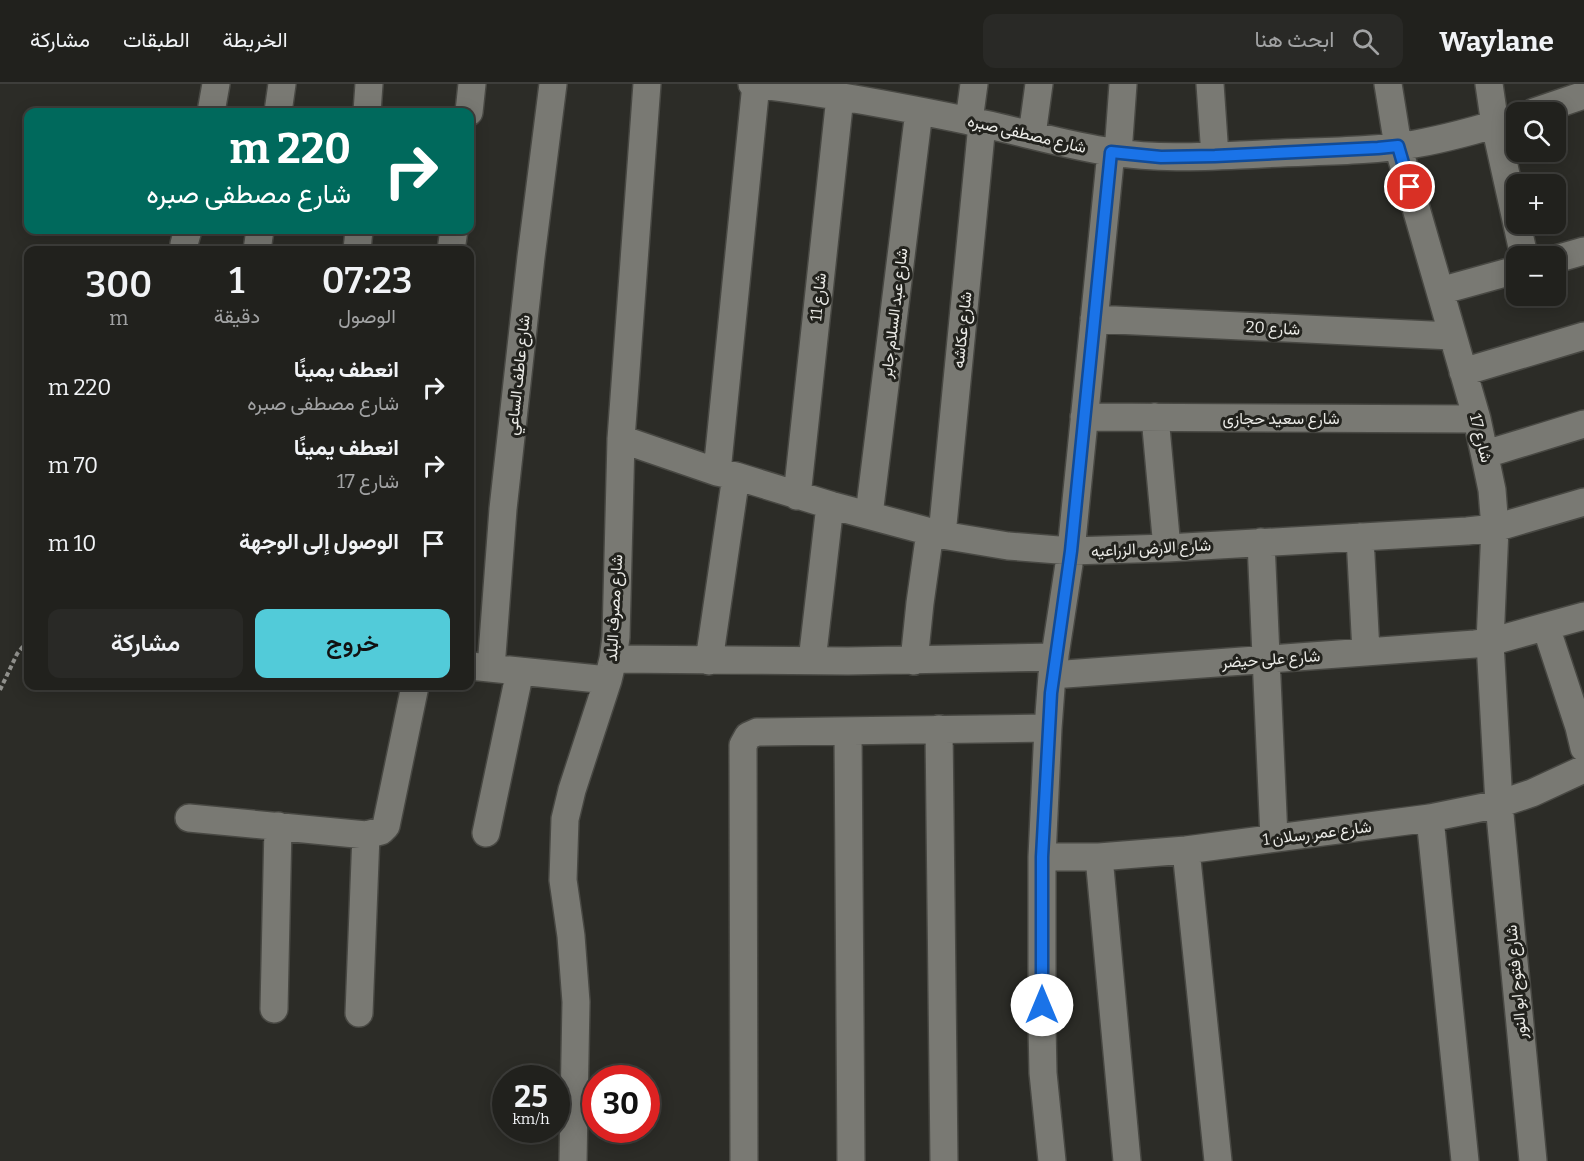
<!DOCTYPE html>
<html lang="ar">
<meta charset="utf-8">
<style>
body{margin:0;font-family:Bitter,Vazirmatn,serif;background:#292926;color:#f1f3f6;direction:rtl;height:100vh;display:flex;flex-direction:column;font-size:22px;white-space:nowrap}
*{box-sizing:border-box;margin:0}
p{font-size:20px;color:#a2a3a4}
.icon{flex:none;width:33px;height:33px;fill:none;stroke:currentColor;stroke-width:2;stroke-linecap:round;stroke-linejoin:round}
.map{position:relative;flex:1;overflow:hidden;direction:ltr}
.side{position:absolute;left:24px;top:162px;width:450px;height:444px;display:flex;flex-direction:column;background:#21211d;border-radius:12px;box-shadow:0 3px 15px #0003,0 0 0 2px #3e3e3b;direction:rtl}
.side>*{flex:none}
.top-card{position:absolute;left:24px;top:24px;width:450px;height:126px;border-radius:12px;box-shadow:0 3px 15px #0003,0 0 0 2px #3e3e3b;direction:rtl;background:#00695c;color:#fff;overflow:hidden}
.buttons{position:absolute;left:1506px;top:18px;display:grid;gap:12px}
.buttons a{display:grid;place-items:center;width:60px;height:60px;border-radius:12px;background:#21211d;box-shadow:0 3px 15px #0003,0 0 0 2px #3e3e3b;font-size:30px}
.speed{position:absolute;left:492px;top:981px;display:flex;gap:12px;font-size:30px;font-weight:700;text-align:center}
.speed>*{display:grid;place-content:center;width:78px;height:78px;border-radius:50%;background:#21211d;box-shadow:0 3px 15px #0003,0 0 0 2px #3e3e3b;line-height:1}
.speed small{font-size:15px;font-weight:400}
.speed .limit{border:9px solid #d22;background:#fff;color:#111}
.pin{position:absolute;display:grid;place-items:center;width:51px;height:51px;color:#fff;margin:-26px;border:3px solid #fff;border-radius:50%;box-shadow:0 2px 6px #0007}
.me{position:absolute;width:66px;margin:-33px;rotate:0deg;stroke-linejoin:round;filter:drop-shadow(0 0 4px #0008)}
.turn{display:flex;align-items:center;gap:21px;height:126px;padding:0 24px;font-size:27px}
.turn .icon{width:78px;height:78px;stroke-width:2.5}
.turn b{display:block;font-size:42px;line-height:51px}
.eta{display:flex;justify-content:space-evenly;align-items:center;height:102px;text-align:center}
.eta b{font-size:36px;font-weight:600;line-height:42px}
.primary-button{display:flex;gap:12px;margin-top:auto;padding:12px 24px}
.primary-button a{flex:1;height:69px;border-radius:12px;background:#52cbd9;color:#111;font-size:24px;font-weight:600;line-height:69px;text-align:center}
.primary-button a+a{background:#292926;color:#f1f3f6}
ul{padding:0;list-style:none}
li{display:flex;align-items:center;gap:18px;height:78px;padding:0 24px}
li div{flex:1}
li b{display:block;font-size:22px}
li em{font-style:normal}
header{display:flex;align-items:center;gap:36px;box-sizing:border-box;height:84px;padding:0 30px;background:#21211d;border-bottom:2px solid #3e3e3b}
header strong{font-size:28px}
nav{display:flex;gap:33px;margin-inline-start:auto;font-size:21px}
.search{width:420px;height:54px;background:#292926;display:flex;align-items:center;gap:15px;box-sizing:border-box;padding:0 21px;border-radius:12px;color:#a2a3a4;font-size:22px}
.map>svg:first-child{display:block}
</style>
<header>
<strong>Waylane</strong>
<div class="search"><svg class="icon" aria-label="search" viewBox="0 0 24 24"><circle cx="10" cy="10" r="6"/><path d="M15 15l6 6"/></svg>ابحث هنا</div>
<nav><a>الخريطة</a><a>الطبقات</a><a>مشاركة</a></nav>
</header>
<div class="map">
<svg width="1584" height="1077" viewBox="0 0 1584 1077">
<rect width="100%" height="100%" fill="#2c2c27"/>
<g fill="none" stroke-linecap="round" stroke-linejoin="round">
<defs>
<path id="minor" d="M 752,0 C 830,9 908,24 984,40 C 1027,49 1069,62 1112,68 C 1162,76 1212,72 1262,70 C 1313,67 1365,68 1415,60 C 1449,54 1484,44 1516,34
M 1210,0 L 1215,72
M 1388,0 L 1398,62 L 1477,335 L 1492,406 L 1495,444 L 1490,558 L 1499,720 L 1533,1077
M 1489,0 L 1495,41 L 1524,172
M 211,28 L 216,0
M 278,28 L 282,0
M 367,28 L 369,0
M 469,28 L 472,0
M 1534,28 L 1584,11
M 969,37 L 974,0
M 1032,51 L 1039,0
M 1118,69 L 1123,0
M 184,160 L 188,146
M 257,166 L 260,146
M 357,166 L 359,146
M 451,166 L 454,146
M 1556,175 L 1584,167
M 1440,207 L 1516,186
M 1094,235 L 1452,252
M 1463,288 L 1584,252
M 1084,333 L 1477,335
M 1155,333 L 1167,464
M 621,355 L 717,388 L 736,392 L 830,421 L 942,451 L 1008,462 L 1071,467 L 1167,464 L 1467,447 L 1495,444 L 1584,418
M 1486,370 L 1584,340
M 717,388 L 756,0
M 797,412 L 840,13
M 869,431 L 919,27
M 942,451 L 982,40
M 1360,453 L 1366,568
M 1261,458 L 1274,754
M 1546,543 L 1579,643 L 1584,664
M 613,575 L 848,577 L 1055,573
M 709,577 L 736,392
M 812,577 L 830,421
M 914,577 L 920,519 L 930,448
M 470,582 L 608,596
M 491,584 L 503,425 L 531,173 L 553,0
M 1052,591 L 1475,560 L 1490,558 L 1584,532
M 939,645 L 944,1077
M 848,647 L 851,1077
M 189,734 L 366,751 L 381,747 L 386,742 L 415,602
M 1430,734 L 1465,1077
M 486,749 L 520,587
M 1186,766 L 1218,1077
M 1042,773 L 1099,773 L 1186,766 L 1430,734 L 1499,720 L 1532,709 L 1584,685
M 1099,773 L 1127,1077
M 274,925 L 278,742
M 359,929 L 366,751
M 573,1077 L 576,918 L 571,852 L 563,796 L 565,735 L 572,706 L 608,596 L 613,575 L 616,553 L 621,355 L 647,0
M 744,1077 L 743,661 L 748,652 L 757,648 L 1048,644
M 1052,1077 L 1043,989 L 1042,942 L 1042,773 L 1048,644 L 1052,591 L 1071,467 L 1111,68"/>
</defs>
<!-- minor casing -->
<use href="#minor" stroke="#484843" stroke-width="30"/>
<!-- path -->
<path stroke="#91918d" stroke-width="4" stroke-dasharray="4.5 3" stroke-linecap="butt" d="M 0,606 L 17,570 L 28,556"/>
<!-- minor -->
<use href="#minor" stroke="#797973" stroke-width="27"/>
</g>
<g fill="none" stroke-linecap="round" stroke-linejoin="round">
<defs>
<path id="route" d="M 1042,921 L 1042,773 L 1051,609 L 1071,467 L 1111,68 L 1161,73 L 1215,72 L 1378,64 L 1398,62 L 1410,103"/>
</defs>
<!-- route casing -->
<use href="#route" stroke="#114b97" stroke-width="15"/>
<!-- route -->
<use href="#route" stroke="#1a73e8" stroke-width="10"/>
</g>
<g text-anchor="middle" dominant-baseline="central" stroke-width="6" stroke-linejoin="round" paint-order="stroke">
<!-- street labels -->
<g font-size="16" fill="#ebebe7" stroke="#22221d">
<text transform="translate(1027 50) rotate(13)">شارع مصطفى صبره</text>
<text transform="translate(818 213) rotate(-84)">شارع 11</text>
<text transform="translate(894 229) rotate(-83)">شارع عبد السلام جابر</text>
<text transform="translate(1273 244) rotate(3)">شارع 20</text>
<text transform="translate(962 246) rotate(-84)">شارع عكاشه</text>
<text transform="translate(518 291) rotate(-84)">شارع عاطف الساعي</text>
<text x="1281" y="334">شارع سعيد حجازى</text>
<text transform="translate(1481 354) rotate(76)">شارع 17</text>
<text transform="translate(1151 464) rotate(-3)">شارع الارض الزراعيه</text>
<text transform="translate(614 524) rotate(-87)">شارع مصرف البلد</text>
<text transform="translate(1271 575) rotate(-4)">شارع على حيضر</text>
<text transform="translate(1317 749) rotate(-7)">شارع عمر رسلان 1</text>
<text transform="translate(1516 898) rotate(-95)">شارع فتوح ابو النور</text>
</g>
</g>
</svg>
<div class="buttons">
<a><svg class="icon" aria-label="search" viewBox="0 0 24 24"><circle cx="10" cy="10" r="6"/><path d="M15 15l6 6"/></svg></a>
<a>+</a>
<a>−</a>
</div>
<div class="speed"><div>25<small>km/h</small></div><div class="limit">30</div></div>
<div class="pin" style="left:1410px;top:103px;background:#d93025"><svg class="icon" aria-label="arrive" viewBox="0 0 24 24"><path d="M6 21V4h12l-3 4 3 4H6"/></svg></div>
<svg class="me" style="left:1042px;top:921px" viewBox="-20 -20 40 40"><circle r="19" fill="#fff"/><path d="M0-13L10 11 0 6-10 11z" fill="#1a73e8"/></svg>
<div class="top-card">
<div class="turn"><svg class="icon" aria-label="right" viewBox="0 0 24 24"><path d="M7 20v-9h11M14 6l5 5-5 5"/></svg><div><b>220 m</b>شارع مصطفى صبره</div></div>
</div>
<section class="side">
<div class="eta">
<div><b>07:23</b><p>الوصول</p></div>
<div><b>1</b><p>دقيقة</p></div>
<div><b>300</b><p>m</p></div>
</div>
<ul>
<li><svg class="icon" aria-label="right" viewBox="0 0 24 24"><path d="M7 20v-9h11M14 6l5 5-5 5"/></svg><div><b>انعطف يمينًا</b><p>شارع مصطفى صبره</p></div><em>220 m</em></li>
<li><svg class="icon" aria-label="right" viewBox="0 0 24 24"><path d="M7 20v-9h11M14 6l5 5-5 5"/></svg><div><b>انعطف يمينًا</b><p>شارع 17</p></div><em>70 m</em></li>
<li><svg class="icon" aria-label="arrive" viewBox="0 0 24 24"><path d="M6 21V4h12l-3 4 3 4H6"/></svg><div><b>الوصول إلى الوجهة</b></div><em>10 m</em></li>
</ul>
<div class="primary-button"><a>خروج</a><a>مشاركة</a></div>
</section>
</div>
